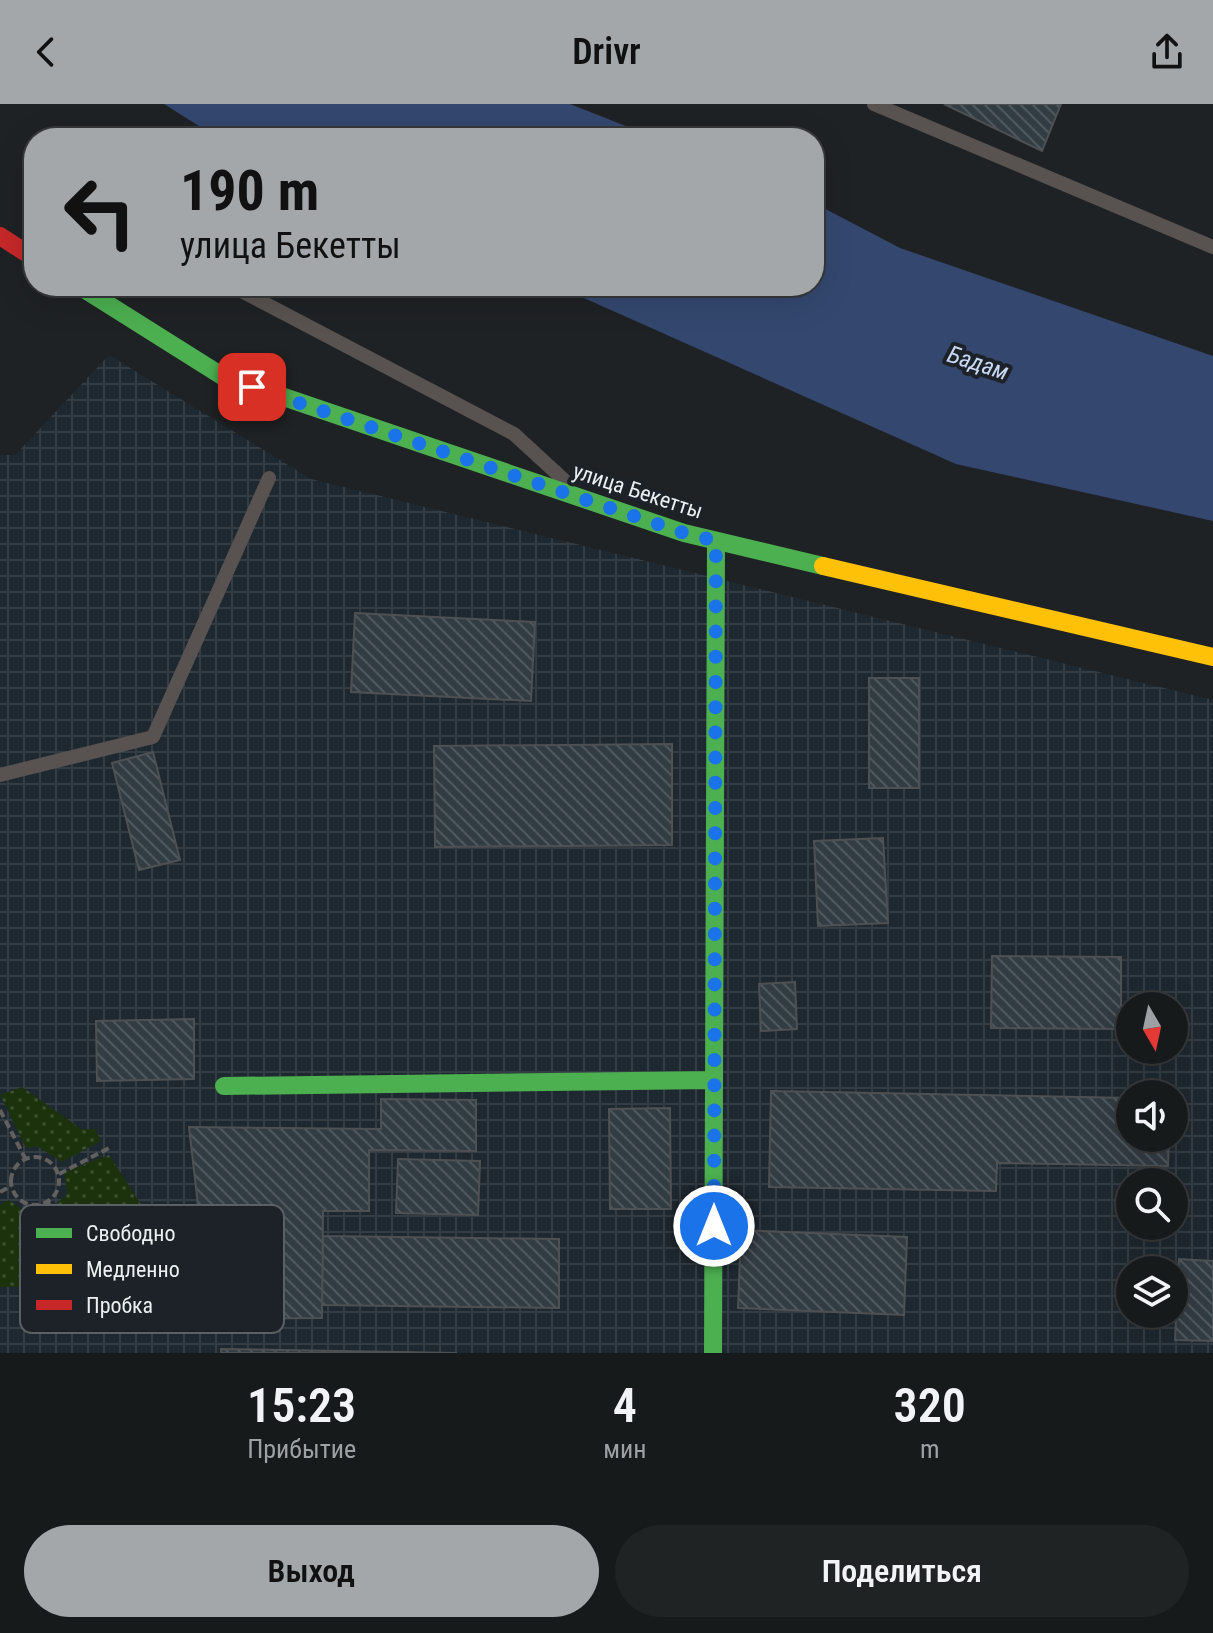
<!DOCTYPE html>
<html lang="ru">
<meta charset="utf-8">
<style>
body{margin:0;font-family:"Roboto Condensed",sans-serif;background:#202324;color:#f1f3f6;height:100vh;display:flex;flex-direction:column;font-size:30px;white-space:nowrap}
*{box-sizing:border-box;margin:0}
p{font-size:26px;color:#9ea1a3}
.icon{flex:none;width:44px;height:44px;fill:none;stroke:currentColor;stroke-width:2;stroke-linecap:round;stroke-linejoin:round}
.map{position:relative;height:1249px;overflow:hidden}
.sheet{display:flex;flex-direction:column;background:#171a1b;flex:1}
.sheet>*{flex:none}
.hud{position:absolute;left:24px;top:24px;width:800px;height:168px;border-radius:32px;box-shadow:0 8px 32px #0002,0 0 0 2px #36383a;background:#a4a7aa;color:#111;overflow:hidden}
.needle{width:52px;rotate:171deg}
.tools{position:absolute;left:1116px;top:888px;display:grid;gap:16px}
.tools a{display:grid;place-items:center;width:72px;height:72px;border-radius:50%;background:#171a1b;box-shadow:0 8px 32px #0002,0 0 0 2px #36383a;font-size:40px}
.pin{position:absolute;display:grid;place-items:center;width:68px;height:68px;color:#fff;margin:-34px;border-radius:16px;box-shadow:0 4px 12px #0006}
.me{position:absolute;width:88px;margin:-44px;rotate:0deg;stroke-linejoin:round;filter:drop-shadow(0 0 6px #0008)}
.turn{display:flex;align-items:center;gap:28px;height:168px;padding:0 24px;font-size:36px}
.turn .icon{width:104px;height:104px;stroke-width:2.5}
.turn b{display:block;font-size:56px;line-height:68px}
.eta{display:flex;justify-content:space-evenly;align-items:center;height:136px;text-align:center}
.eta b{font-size:48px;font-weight:600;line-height:56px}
.button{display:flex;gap:16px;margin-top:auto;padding:16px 24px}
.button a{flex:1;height:92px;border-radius:48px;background:#a4a7aa;color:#111;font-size:32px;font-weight:600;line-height:92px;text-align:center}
.button a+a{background:#202324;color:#f1f3f6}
header{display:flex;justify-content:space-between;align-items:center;height:104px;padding:0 24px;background:#a4a7aa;color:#111;font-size:36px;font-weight:600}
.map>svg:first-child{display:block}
</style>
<header><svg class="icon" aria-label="back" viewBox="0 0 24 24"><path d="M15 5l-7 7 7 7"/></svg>Drivr<svg class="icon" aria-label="share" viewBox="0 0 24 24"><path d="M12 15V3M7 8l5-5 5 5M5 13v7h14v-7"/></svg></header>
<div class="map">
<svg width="1213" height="1249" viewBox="0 0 1213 1249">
<defs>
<pattern id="industrial-grid" width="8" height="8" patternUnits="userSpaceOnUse" patternTransform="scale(2)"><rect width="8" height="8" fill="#1e2830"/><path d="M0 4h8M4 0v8" fill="none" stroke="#343d44"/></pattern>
<pattern id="grass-dots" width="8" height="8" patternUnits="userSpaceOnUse" patternTransform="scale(2)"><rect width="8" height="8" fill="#1b320c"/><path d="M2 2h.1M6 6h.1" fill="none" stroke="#3c5030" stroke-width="1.8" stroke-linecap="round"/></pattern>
<pattern id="building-back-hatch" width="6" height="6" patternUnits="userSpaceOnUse" patternTransform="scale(2)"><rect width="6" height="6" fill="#323c43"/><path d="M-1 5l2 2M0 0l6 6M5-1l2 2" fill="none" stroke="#50585f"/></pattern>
</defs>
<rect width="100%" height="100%" fill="#1f2224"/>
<!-- industrial -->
<path fill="url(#industrial-grid)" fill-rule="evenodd" d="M 109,251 L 311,375 L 1213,596 L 1213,1249 L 0,1249 L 0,351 L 15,351 ZM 1130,902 L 1174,902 L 1174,946 L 1130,946 ZM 1130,990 L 1174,990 L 1174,1034 L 1130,1034 ZM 1130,1078 L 1174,1078 L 1174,1122 L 1130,1122 ZM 1130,1166 L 1174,1166 L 1174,1210 L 1130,1210 Z"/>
<!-- grass -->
<path fill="url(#grass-dots)" d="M 22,983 L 81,1025 L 95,1025 L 101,1037 L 62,1058 L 37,1042 L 26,1044 L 0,991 Z
M 109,1051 L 160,1130 L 87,1164 L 55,1101 L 67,1090 L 64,1068 Z
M 9,1096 L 25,1108 L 42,1108 L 67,1171 L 39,1183 L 0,1183 L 0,1101 Z"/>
<!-- water -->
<path fill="#34486f" d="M 164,0 L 570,0 L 656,34 L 218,34 Z
M 814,99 L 900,144 L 1213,252 L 1213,417 L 956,360 L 557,182 L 814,182 Z"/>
<!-- building -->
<path fill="url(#building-back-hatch)" stroke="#4e5153" stroke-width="2" d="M 944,0 L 1061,0 L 1042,47 Z
M 355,509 L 535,518 L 531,597 L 351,588 Z
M 869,574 L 919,574 L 919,684 L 869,684 Z
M 672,640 L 672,741 L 435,743 L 434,642 Z
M 153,648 L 180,756 L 139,766 L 112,659 Z
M 883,734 L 888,819 L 818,822 L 814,737 Z
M 992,852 L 1121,853 L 1121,925 L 991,924 Z
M 795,878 L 797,925 L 761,927 L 759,880 Z
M 194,915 L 194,975 L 97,977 L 96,917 Z
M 771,987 L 1130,994 L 1130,1034 L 1169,1034 L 1168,1062 L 997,1059 L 996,1087 L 769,1083 Z
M 381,995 L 476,996 L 476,1047 L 369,1046 L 369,1107 L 323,1107 L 322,1214 L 211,1215 L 189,1023 L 381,1025 Z
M 670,1004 L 671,1105 L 610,1105 L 609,1005 Z
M 398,1055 L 480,1057 L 478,1111 L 396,1109 Z
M 741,1126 L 907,1133 L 904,1211 L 738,1204 Z
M 323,1132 L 559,1135 L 559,1204 L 322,1201 Z
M 1179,1155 L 1213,1157 L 1213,1237 L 1175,1236 Z
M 221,1245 L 457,1249 L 221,1249 Z"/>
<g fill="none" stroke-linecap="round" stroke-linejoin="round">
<!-- path -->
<path stroke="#62605f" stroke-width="4" stroke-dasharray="8 4" stroke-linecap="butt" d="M 0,1006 L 25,1054
M11 1077a24 24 0 1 1 48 0a24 24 0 1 1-48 0Z
M 59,1070 L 109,1044
M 0,1088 L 11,1082
M 48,1098 L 79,1171"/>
<!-- lane -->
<path stroke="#585350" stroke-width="14" d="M 874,0 L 1213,143
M 232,182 L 514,330 L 564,376
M 0,671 L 153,633 L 269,374"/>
<!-- fast -->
<path stroke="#4caf50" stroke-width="18" d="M 79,182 L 222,272 L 684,429 L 823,462
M 224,982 L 714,976
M 713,1249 L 716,437"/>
<!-- slow -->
<path stroke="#ffc107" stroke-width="18" d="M 823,462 L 1213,553"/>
<!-- jam -->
<path stroke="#c62828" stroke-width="18" d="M 0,132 L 34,154"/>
</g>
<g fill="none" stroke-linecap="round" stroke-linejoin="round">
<!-- route -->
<path stroke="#1a73e8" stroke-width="14" stroke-dasharray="0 25.2" d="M 252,283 L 684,429 L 716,437 L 714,1122"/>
</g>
<g text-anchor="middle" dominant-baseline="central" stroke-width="8" stroke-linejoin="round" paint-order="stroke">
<!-- street labels -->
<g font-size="22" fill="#ebeff2" stroke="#1c2227">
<text transform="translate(638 387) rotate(18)">улица Бекетты</text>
</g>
<!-- water labels -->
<g font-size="24" font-style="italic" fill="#c8d8f4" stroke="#1c2227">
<text transform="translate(978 259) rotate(18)">Бадам</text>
</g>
</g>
<!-- legend -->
<rect x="20" y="1101" width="264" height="128" rx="12" fill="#1c2227" stroke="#5a6064" stroke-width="2"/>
<rect x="36" y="1124" width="36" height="10" fill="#4caf50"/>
<rect x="36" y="1160" width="36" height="10" fill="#ffc107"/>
<rect x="36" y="1196" width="36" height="10" fill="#c62828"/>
<g font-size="22" fill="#ebeff2">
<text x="86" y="1137">Свободно</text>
<text x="86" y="1173">Медленно</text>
<text x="86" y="1209">Пробка</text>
</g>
</svg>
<div class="tools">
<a><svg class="needle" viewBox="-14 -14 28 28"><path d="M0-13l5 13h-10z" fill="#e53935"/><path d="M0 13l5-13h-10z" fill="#9ea1a3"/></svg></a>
<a><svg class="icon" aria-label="sound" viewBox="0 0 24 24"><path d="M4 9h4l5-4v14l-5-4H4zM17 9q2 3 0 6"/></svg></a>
<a><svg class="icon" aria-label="search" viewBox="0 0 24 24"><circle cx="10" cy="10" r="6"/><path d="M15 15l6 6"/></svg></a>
<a><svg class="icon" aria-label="layers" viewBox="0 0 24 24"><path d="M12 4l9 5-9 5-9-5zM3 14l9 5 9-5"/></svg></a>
</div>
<div class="pin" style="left:252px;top:283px;background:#d93025"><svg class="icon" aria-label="arrive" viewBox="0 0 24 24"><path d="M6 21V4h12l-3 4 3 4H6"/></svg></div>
<svg class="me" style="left:714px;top:1122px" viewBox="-20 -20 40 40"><circle r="17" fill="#1a73e8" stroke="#fff" stroke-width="3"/><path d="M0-11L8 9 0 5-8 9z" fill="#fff"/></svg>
<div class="hud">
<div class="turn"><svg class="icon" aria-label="left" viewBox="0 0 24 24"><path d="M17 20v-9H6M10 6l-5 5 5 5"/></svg><div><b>190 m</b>улица Бекетты</div></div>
</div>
</div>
<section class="sheet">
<div class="eta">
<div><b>15:23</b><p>Прибытие</p></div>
<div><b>4</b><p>мин</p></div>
<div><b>320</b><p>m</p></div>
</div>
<div class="button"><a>Выход</a><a>Поделиться</a></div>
</section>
